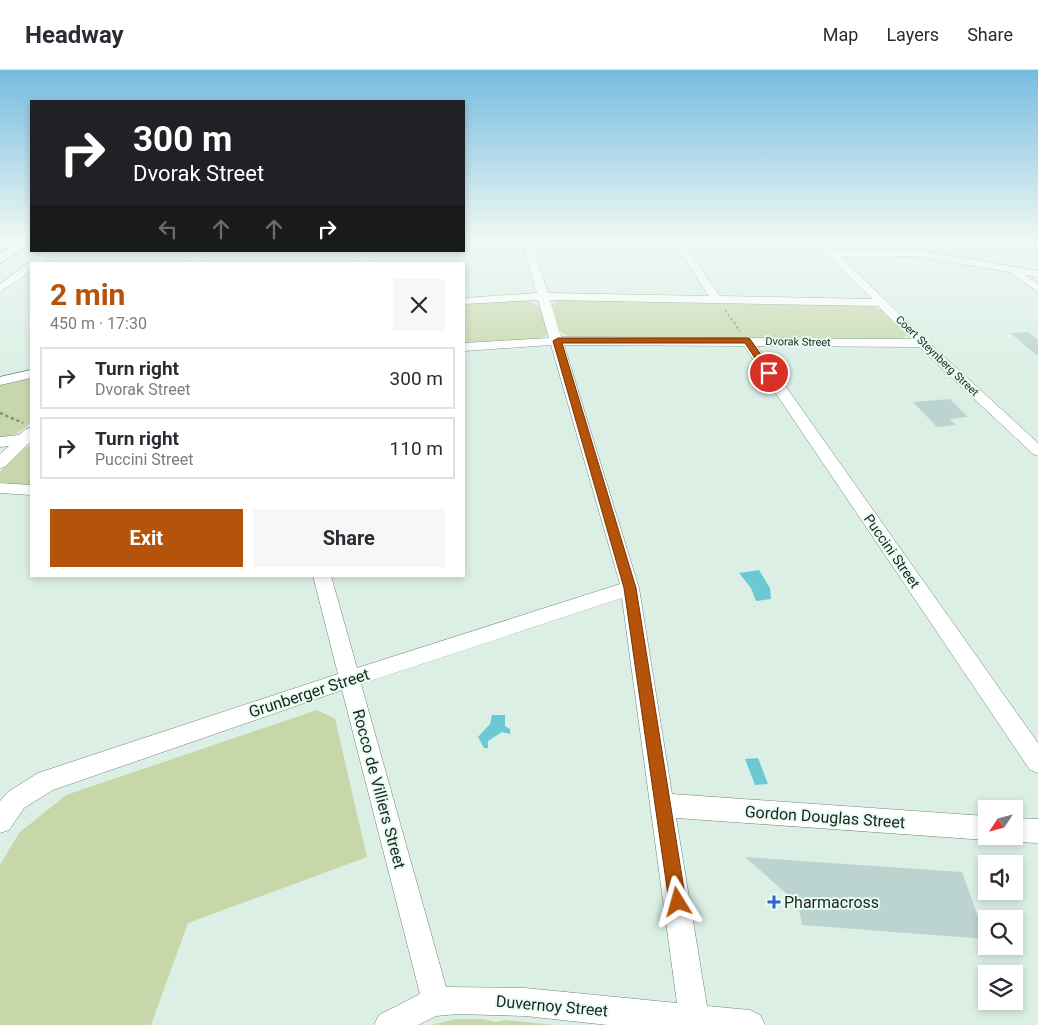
<!DOCTYPE html>
<meta charset="utf-8">
<style>
body{margin:0;font-family:Roboto,sans-serif;background:#f7f7f7;color:#2b2b33;height:100vh;display:flex;flex-direction:column;font-size:19px;white-space:nowrap}
*{box-sizing:border-box;margin:0}
p{font-size:16px;color:#7c7c81}
.icon{flex:none;width:28px;height:28px;fill:none;stroke:currentColor;stroke-width:2;stroke-linecap:round;stroke-linejoin:round}
.map{position:relative;flex:1;overflow:hidden}
.sheet{position:absolute;left:30px;top:192px;width:435px;height:315px;display:flex;flex-direction:column;background:#fff;border-radius:0px;box-shadow:0 2px 8px #0003}
.sheet>*{flex:none}
.top-card{position:absolute;left:30px;top:30px;width:435px;height:152px;border-radius:0px;box-shadow:0 2px 8px #0003;background:#202124;color:#fff;overflow:hidden}
.needle{width:32px;rotate:234deg}
.controls{position:absolute;left:978px;top:730px;display:grid;gap:10px}
.controls a{display:grid;place-items:center;width:45px;height:45px;border-radius:0px;background:#fff;box-shadow:0 2px 8px #0003;font-size:25px}
.pin{position:absolute;display:grid;place-items:center;width:42px;height:42px;color:#fff;margin:-21px;border:2px solid #fff;border-radius:50%;box-shadow:0 1px 5px #0007}
.me{position:absolute;width:55px;margin:-28px;rotate:352deg;stroke-linejoin:round;filter:drop-shadow(0 0 4px #0008)}
.turn{display:flex;align-items:center;gap:18px;height:105px;padding:0 20px;font-size:22px}
.turn .icon{width:65px;height:65px;stroke-width:2.5}
.turn b{display:block;font-size:35px;line-height:42px}
.lanes{display:flex;align-items:center;height:48px;padding:0 20px;background:#0003;justify-content:center;gap:25px;direction:ltr}
.lanes .off{opacity:.35}
.round{display:grid;place-items:center;flex:none;width:52px;height:52px;border-radius:0px;background:#f7f7f7}
.head{display:flex;align-items:center;justify-content:space-between;height:85px;padding:0 20px}
h1{font-size:30px;font-weight:700;line-height:38px;color:#b45309}
.button{display:flex;gap:10px;margin-top:auto;padding:10px 20px}
.button a{flex:1;height:58px;border-radius:0px;background:#b45309;color:#fff;font-size:20px;font-weight:700;line-height:58px;text-align:center}
.button a+a{background:#f7f7f7;color:#2b2b33}
ul{padding:0;list-style:none}
li{display:flex;align-items:center;gap:15px;height:62px;margin:0 10px 8px;padding:0 10px;border:2px solid #e1e1e2;border-radius:0px}
li div{flex:1}
li b{display:block;font-size:19px}
li em{font-style:normal}
header{display:flex;align-items:center;gap:30px;box-sizing:border-box;height:70px;padding:0 25px;background:#fff;border-bottom:1px solid #e1e1e2}
header strong{font-size:24px}
nav{display:flex;gap:28px;margin-inline-start:auto;font-size:18px}
.map>svg:first-child{display:block}
</style>
<header>
<strong>Headway</strong>
<nav><a>Map</a><a>Layers</a><a>Share</a></nav>
</header>
<div class="map">
<svg width="1038" height="955" viewBox="0 0 1038 955">
<rect width="100%" height="100%" fill="#dbefe5"/>
<!-- green -->
<path fill="#c7d7aa" d="M 558,230 L 703,231 L 871,236 L 885,241 L 907,264 L 904,268 L 894,269 L 575,267 L 568,266 L 559,261 L 551,234 Z
M 525,231 C 545,233 543,248 548,264 L 541,269 L 464,274 L 464,234 Z
M 31,307 L 31,353 L 16,364 L 0,368 L 0,315 Z
M 31,375 L 31,415 L 0,412 L 0,402 L 19,382 Z
M 317,640 L 335,649 L 367,787 L 188,853 L 151,955 L 0,955 L 0,795 L 19,763 L 66,725 Z
M 455,949 L 482,949 L 495,952 L 506,950 L 555,955 L 431,955 Z"/>
<!-- water -->
<path fill="#6bc9d4" d="M 759,500 L 770,518 L 771,529 L 756,531 L 751,518 L 739,503 Z
M 492,645 L 505,645 L 505,656 L 510,659 L 510,664 L 502,662 L 488,671 L 488,678 L 484,678 L 478,667 L 490,654 Z
M 758,688 L 768,714 L 755,715 L 745,689 Z"/>
<!-- building -->
<path fill="#bcd4d0" d="M 1028,262 L 1038,270 L 1038,286 L 1010,263 Z
M 950,329 L 968,347 L 950,349 L 956,355 L 937,357 L 913,332 Z
M 745,787 L 962,802 L 986,869 L 802,855 L 798,834 Z"/>
<g fill="none" stroke-linecap="round" stroke-linejoin="round">
<defs>
<path id="minor" d="M 521,169 L 531,169 L 548,223 L 709,226 L 671,169 L 681,169 L 720,226 L 872,229 L 812,169 L 823,169 L 835,181 L 916,180 L 1038,201 L 1038,207 L 1025,205 L 1038,214 L 1038,222 L 1009,202 L 916,186 L 841,187 L 926,270 L 1038,373 L 1038,386 L 1033,384 L 919,277 L 757,276 L 1038,673 L 1038,703 L 1030,700 L 744,276 L 564,275 L 639,518 L 672,724 L 986,746 L 986,766 L 995,766 L 986,770 L 676,748 L 707,936 L 750,940 L 760,945 L 765,955 L 608,955 L 525,946 L 458,944 L 436,946 L 418,955 L 374,955 L 379,945 L 420,924 L 342,620 L 53,720 L 24,738 L 9,760 L 0,763 L 0,731 L 8,722 L 38,703 L 338,604 L 313,506 L 331,506 L 357,598 L 620,514 L 551,275 L 464,281 L 464,273 L 549,268 L 538,230 L 464,234 L 464,228 L 537,223 ZM 550,230 L 878,236 L 911,269 L 561,267 ZM 622,528 L 677,933 L 525,918 L 446,917 L 361,614 Z
M 44,181 L 56,181 L 41,194 L 31,194 L 31,201 L 0,222 L 0,214 Z
M 197,181 L 208,181 L 197,194 L 186,194 Z
M 362,181 L 372,181 L 367,194 L 357,194 Z
M 31,300 L 31,308 L 0,315 L 0,307 Z
M 31,358 L 31,373 L 28,374 L 5,397 L 0,398 L 0,384 L 9,376 L 0,377 L 0,367 L 19,365 L 26,359 Z
M 0,413 L 31,415 L 31,425 L 0,423 Z
M 1014,748 L 1038,749 L 1038,773 L 1014,772 L 1005,769 L 1004,766 L 1014,766 Z"/>
<path id="major" d="M 21,169 L 31,169 L 31,174 L 0,193 L 0,183 Z"/>
</defs>
<!-- minor casing -->
<use href="#minor" stroke="#72847b" stroke-width="1"/>
<!-- major casing -->
<use href="#major" stroke="#72847b" stroke-width="2"/>
<!-- path-far1 -->
<path stroke="#808e87" stroke-width="2" stroke-dasharray="2.5 2.5" stroke-linecap="butt" d="M 725,240 L 740,261"/>
<!-- path -->
<path stroke="#808e87" stroke-width="2.5" stroke-dasharray="3 3" stroke-linecap="butt" d="M 0,343 L 23,353"/>
<!-- minor -->
<use href="#minor" fill="#fff" fill-rule="evenodd"/>
<!-- major -->
<use href="#major" fill="#fff" fill-rule="evenodd"/>
</g>
<!-- sky -->
<linearGradient id="sky" x2="0" y2="1"><stop stop-color="#76bce0"/><stop offset="0.56" stop-color="#eff8f3"/><stop offset="1" stop-color="#eff8f3" stop-opacity="0"/></linearGradient>
<rect width="1038" height="303" fill="url(#sky)"/>
<!-- route -->
<path fill="#b45309" stroke="#753606" d="M 558,268 L 747,268 L 750,269 L 774,303 L 766,305 L 745,273 L 562,273 L 636,518 L 686,832 L 684,839 L 678,841 L 672,839 L 669,832 L 624,518 L 553,271 Z"/>
<!-- markers -->
<path fill="#375ccd" stroke="#e8fdf2" stroke-width="2" d="M771.5 824.5h5v5h5v5h-5v5h-5v-5h-5v-5h5z"/>
<g text-anchor="middle" dominant-baseline="central" stroke-width="4" stroke-linejoin="round" paint-order="stroke">
<!-- far-street labels -->
<g font-size="11" fill="#1c2420" stroke="#e8fdf2">
<text transform="translate(798 272) rotate(1)">Dvorak Street</text>
<text transform="translate(937 286) rotate(44)">Coert Steynberg Street</text>
</g>
<!-- street labels -->
<g font-size="14" fill="#1c2420" stroke="#e8fdf2">
<text transform="translate(892 481) rotate(55)">Puccini Street</text>
</g>
<!-- near-street labels -->
<g font-size="16" fill="#1c2420" stroke="#e8fdf2">
<text transform="translate(309 623) rotate(-18)">Grunberger Street</text>
<text transform="translate(379 719) rotate(75)">Rocco de Villiers Street</text>
<text transform="translate(825 747) rotate(4)">Gordon Douglas Street</text>
<text transform="translate(552 936) rotate(5)">Duvernoy Street</text>
</g>
<!-- near-poi labels -->
<g font-size="16" fill="#1c2420" stroke="#e8fdf2" text-anchor="start">
<text x="784" y="832">Pharmacross</text>
</g>
</g>
</svg>
<div class="controls">
<a><svg class="needle" viewBox="-14 -14 28 28"><path d="M0-13l5 13h-10z" fill="#e53935"/><path d="M0 13l5-13h-10z" fill="#7c7c81"/></svg></a>
<a><svg class="icon" aria-label="sound" viewBox="0 0 24 24"><path d="M4 9h4l5-4v14l-5-4H4zM17 9q2 3 0 6"/></svg></a>
<a><svg class="icon" aria-label="search" viewBox="0 0 24 24"><circle cx="10" cy="10" r="6"/><path d="M15 15l6 6"/></svg></a>
<a><svg class="icon" aria-label="layers" viewBox="0 0 24 24"><path d="M12 4l9 5-9 5-9-5zM3 14l9 5 9-5"/></svg></a>
</div>
<div class="pin" style="left:769px;top:303px;background:#d93025"><svg class="icon" aria-label="arrive" viewBox="0 0 24 24"><path d="M6 21V4h12l-3 4 3 4H6"/></svg></div>
<svg class="me" style="left:678px;top:832px" viewBox="-20 -20 40 40"><path d="M0-17L14 15 0 8-14 15z" fill="#b45309" stroke="#fff" stroke-width="4"/></svg>
<div class="top-card">
<div class="turn"><svg class="icon" aria-label="right" viewBox="0 0 24 24"><path d="M7 20v-9h11M14 6l5 5-5 5"/></svg><div><b>300 m</b>Dvorak Street</div></div>
<div class="lanes"><svg class="icon off" aria-label="left" viewBox="0 0 24 24"><path d="M17 20v-9H6M10 6l-5 5 5 5"/></svg><svg class="icon off" aria-label="ahead" viewBox="0 0 24 24"><path d="M12 20V5M6 11l6-6 6 6"/></svg><svg class="icon off" aria-label="ahead" viewBox="0 0 24 24"><path d="M12 20V5M6 11l6-6 6 6"/></svg><svg class="icon" aria-label="right" viewBox="0 0 24 24"><path d="M7 20v-9h11M14 6l5 5-5 5"/></svg></div>
</div>
<section class="sheet">
<div class="head"><div><h1>2 min</h1><p>450 m · 17:30</p></div><a class="round"><svg class="icon" aria-label="close" viewBox="0 0 24 24"><path d="M6 6l12 12M18 6L6 18"/></svg></a></div>
<ul>
<li><svg class="icon" aria-label="right" viewBox="0 0 24 24"><path d="M7 20v-9h11M14 6l5 5-5 5"/></svg><div><b>Turn right</b><p>Dvorak Street</p></div><em>300 m</em></li>
<li><svg class="icon" aria-label="right" viewBox="0 0 24 24"><path d="M7 20v-9h11M14 6l5 5-5 5"/></svg><div><b>Turn right</b><p>Puccini Street</p></div><em>110 m</em></li>
</ul>
<div class="button"><a>Exit</a><a>Share</a></div>
</section>
</div>
